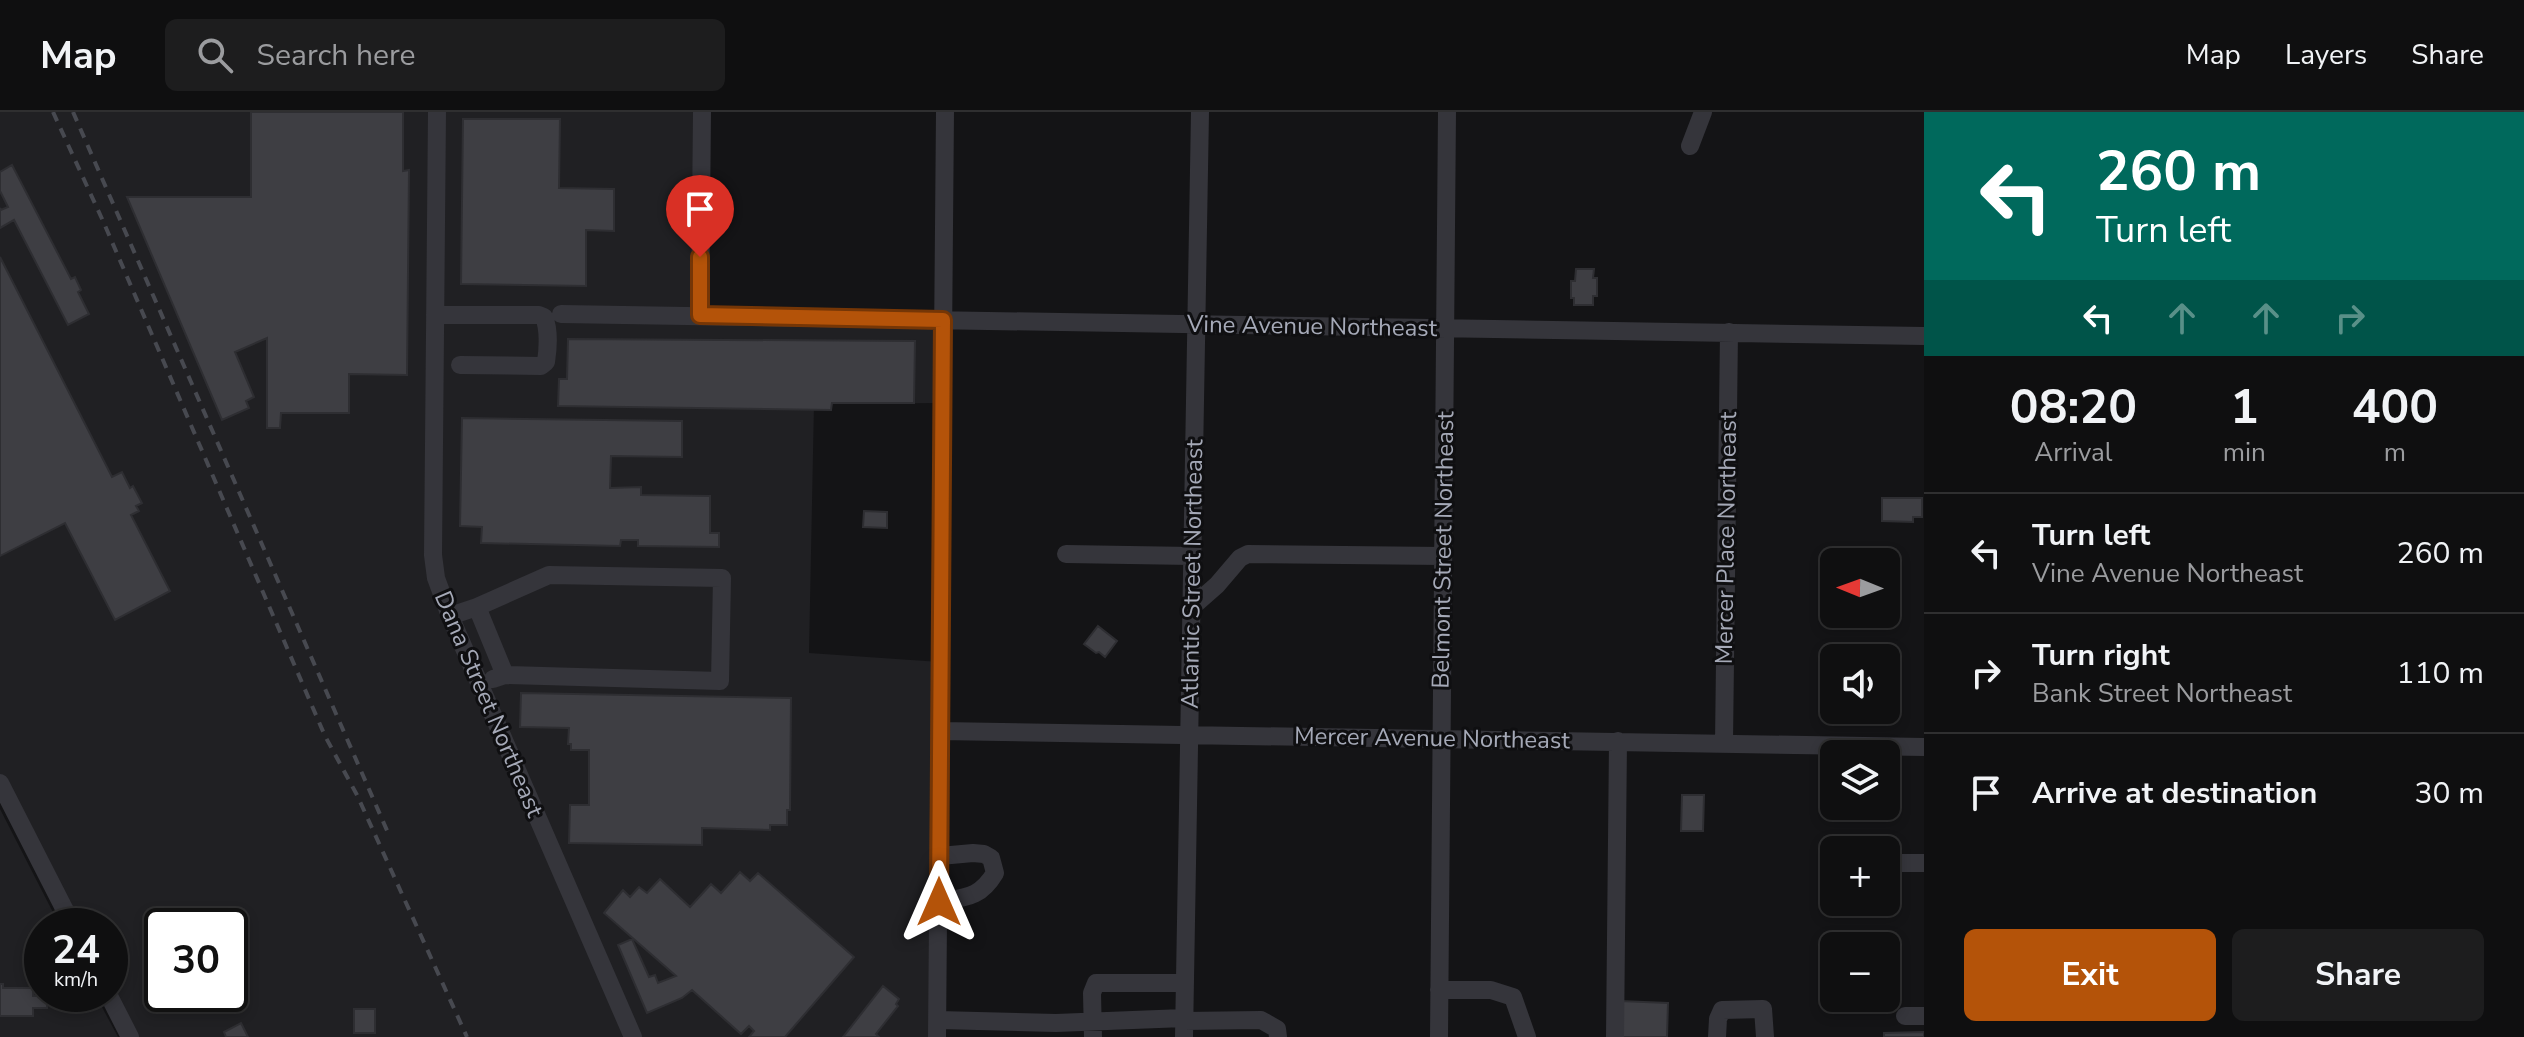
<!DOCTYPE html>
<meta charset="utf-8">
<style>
body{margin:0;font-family:"Nunito Sans",sans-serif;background:#1d1d1e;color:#f1f3f6;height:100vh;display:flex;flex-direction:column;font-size:30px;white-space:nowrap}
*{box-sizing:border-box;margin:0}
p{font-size:26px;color:#9b9c9f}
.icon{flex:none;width:44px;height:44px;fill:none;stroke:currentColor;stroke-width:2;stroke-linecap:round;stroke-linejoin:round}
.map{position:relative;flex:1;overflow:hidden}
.sheet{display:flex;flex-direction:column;background:#0f0f10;width:600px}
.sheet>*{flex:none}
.banner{background:#00695c;color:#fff;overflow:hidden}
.needle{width:52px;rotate:271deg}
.controls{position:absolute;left:1820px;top:436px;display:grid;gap:16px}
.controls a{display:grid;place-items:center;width:80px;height:80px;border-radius:12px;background:#0f0f10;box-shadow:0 4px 12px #0003,0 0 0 2px #2f2f30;font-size:40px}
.speed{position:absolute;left:24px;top:796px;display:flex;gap:16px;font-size:40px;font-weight:700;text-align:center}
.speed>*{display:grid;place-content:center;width:104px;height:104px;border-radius:50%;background:#0f0f10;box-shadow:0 4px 12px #0003,0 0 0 2px #2f2f30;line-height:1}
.speed small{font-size:20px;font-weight:400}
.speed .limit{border:4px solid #111;border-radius:12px;background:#fff;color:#111}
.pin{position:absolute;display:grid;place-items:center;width:68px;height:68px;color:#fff;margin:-82px -34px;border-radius:50% 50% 50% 0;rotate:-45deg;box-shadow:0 0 8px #0007}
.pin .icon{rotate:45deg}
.me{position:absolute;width:88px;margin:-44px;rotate:0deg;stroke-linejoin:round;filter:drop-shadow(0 0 6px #0008)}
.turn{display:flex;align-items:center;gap:28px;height:168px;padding:0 40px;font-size:36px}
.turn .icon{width:104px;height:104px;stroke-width:2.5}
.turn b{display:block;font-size:56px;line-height:68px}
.lanes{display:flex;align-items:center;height:76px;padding:0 40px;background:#0003;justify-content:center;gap:40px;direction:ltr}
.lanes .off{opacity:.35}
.eta{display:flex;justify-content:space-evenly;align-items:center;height:136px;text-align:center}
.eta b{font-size:48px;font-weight:700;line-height:56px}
.cta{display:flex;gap:16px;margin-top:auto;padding:16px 40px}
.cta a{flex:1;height:92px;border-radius:12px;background:#b45309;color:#fff;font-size:32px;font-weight:700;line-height:92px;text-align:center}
.cta a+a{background:#1d1d1e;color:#f1f3f6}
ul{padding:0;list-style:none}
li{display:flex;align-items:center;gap:24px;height:120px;padding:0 40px;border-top:2px solid #2f2f30}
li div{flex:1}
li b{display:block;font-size:30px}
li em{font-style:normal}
header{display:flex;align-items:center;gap:48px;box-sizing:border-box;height:112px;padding:0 40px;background:#0f0f10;border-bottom:2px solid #2f2f30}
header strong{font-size:38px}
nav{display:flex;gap:44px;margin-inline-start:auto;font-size:28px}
.search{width:560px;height:72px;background:#1d1d1e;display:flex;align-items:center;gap:20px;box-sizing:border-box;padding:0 28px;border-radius:12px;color:#9b9c9f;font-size:30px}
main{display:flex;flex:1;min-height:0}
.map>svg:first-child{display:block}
</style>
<header>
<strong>Map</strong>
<div class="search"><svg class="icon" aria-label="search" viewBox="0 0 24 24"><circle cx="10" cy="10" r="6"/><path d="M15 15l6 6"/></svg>Search here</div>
<nav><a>Map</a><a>Layers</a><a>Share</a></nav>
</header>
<main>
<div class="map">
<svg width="1924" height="925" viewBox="0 0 1924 925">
<rect width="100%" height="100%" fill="#141416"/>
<!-- built -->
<path fill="#202023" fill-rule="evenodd" d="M 0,0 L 702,0 L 700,203 L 943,208 L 942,291 L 814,292 L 809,541 L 940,550 L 937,925 L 130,925 L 110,882 L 110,814 L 73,814 L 0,671 ZM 162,814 L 230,814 L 230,882 L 162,882 Z
M 0,697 L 60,814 L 42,814 L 42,882 L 95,882 L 118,925 L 0,925 Z"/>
<!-- building -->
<path fill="#3e3e43" stroke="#2e2e32" stroke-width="2" d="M 251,0 L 403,0 L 403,59 L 409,58 L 407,263 L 349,262 L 349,301 L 281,301 L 280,316 L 267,316 L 267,226 L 235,240 L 254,285 L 246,289 L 249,296 L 222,308 L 127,85 L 251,85 Z
M 463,7 L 560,7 L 559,76 L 614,77 L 614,119 L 586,118 L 586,174 L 461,172 Z
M 12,53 L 71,167 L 75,165 L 81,178 L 78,180 L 89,202 L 68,213 L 14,108 L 0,116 L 0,96 L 1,98 L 8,95 L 0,79 L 0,60 Z
M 0,145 L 112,365 L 122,360 L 130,376 L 133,374 L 142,391 L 136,394 L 139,399 L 131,403 L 170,479 L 115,508 L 65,411 L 0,444 Z
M 1576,157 L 1594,157 L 1593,166 L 1597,166 L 1597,184 L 1593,184 L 1593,193 L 1574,193 L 1574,186 L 1571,186 L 1571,169 L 1575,169 Z
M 568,227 L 915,229 L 914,291 L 832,291 L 831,298 L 558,294 L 559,267 L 567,267 Z
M 462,306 L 682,309 L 682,345 L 611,344 L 610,376 L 641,375 L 641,383 L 710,384 L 710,421 L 719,421 L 719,435 L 638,434 L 638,428 L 621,428 L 620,434 L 481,431 L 482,415 L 460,414 Z
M 1882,386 L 1922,386 L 1922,405 L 1913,405 L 1913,410 L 1882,409 Z
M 864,399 L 887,400 L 887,416 L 863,415 Z
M 1098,514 L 1117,529 L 1105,545 L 1099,540 L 1096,541 L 1084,532 Z
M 521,581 L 791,586 L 790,698 L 787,698 L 787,713 L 770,713 L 770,718 L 702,716 L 702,733 L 569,731 L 570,693 L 589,693 L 589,638 L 571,638 L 571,632 L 568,632 L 569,616 L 520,615 Z
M 1682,683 L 1704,683 L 1703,719 L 1681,719 Z
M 740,760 L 750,769 L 758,761 L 854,845 L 785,925 L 749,925 L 754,919 L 749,914 L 741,922 L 692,878 L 682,886 L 647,901 L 618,833 L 632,827 L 649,865 L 655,863 L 658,871 L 676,864 L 604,801 L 623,778 L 630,785 L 639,775 L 647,781 L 660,767 L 690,795 L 711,772 L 721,781 Z
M 0,872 L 3,872 L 3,876 L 33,876 L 33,884 L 47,884 L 47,896 L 33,896 L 33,904 L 0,904 Z
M 883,874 L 899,887 L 896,892 L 898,894 L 876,922 L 879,925 L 843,925 Z
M 1620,889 L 1668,891 L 1667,925 L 1619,925 Z
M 354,897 L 375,897 L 375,921 L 354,921 Z
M 241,911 L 248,925 L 226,925 L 224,920 Z
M 1924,920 L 1924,925 L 1884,925 L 1884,921 Z"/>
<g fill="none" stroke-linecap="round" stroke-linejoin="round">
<!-- minor -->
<path stroke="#35353b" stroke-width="18" d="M 437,0 L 433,443 L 436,466 L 450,504 L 633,925
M 1690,34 L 1703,0
M 561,202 L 1924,224
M 435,203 L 539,203 L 544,205 C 549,217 548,237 546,250 L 541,254 L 460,253
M 700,203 L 702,0
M 1066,442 L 1192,444
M 477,495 L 549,463 L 722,466 L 720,569 L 505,563
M 1192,495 L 1217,473 L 1240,446 L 1248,442 L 1443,444
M 450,504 L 477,495 L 505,563 L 493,567
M 940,619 L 1924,635
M 1724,631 L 1729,220
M 0,671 L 73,814
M 1886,751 L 1924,751
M 939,790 C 966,785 980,786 995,761 L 991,746 L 984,742 L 973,741 L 940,744
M 1439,878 L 1491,878 L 1513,885 L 1527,925
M 108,882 L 130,925
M 1905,904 L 1924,904
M 938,908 L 1056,911 L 1184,906
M 1184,909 L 1261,908 L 1277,917 L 1278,925
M 937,925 L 945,0
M 1093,925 L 1092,881 L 1096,871 L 1185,871
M 1184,925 L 1200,0
M 1439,925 L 1447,0
M 1615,925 L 1618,629
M 1717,925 L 1718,907 L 1722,898 L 1763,897 L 1765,925"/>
<!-- rail -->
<path stroke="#474950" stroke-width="4" stroke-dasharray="10 8" stroke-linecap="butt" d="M 53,0 L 103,109 L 325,624 L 357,683 L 467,925
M 73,0 L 389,723"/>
</g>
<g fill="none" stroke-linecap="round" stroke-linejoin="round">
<defs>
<path id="route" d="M 700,145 L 700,203 L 943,208 L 939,790"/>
</defs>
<!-- route casing -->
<use href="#route" stroke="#753606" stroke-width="20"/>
<!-- route -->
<use href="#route" stroke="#b45309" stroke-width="14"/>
</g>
<g text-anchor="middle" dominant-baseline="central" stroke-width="6" stroke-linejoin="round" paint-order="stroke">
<!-- street labels -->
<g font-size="24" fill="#a5a9b7" stroke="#0f0f11">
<text transform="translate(1312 214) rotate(1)">Vine Avenue Northeast</text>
<text transform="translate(1726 426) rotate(-89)">Mercer Place Northeast</text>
<text transform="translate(1443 438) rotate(-89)">Belmont Street Northeast</text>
<text transform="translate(1192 462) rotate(-89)">Atlantic Street Northeast</text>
<text transform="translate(489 592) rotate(67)">Dana Street Northeast</text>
<text transform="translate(1432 626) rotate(1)">Mercer Avenue Northeast</text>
</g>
</g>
</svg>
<div class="controls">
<a><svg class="needle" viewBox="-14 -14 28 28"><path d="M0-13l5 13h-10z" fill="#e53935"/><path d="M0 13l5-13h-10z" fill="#9b9c9f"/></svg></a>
<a><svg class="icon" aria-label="sound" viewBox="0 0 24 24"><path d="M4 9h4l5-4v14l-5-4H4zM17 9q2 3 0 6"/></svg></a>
<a><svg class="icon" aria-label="layers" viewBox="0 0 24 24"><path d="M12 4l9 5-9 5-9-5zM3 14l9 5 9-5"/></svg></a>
<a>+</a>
<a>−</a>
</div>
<div class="speed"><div>24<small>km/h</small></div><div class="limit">30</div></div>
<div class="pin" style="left:700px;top:145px;background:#d93025"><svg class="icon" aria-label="arrive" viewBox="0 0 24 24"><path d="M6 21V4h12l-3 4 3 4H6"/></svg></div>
<svg class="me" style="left:939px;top:790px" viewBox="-20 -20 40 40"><path d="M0-17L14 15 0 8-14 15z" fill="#b45309" stroke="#fff" stroke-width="4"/></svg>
</div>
<section class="sheet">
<div class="banner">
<div class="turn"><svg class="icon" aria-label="left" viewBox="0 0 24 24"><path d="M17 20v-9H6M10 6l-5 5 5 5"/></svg><div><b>260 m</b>Turn left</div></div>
<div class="lanes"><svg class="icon" aria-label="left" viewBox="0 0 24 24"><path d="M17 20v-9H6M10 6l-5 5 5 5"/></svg><svg class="icon off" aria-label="ahead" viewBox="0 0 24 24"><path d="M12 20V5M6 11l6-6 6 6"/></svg><svg class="icon off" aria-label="ahead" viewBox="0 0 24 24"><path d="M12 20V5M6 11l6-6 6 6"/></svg><svg class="icon off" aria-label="right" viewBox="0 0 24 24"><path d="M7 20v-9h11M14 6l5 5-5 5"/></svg></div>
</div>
<div class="eta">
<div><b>08:20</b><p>Arrival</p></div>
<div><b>1</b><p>min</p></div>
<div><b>400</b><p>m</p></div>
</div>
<ul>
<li><svg class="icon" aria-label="left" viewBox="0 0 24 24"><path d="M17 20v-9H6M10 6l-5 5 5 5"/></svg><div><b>Turn left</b><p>Vine Avenue Northeast</p></div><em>260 m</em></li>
<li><svg class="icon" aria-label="right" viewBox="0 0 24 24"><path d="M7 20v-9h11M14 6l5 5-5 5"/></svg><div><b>Turn right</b><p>Bank Street Northeast</p></div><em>110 m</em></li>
<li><svg class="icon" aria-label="arrive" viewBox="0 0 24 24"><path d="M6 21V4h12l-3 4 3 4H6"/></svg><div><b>Arrive at destination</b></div><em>30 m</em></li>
</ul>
<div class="cta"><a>Exit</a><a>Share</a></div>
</section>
</main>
